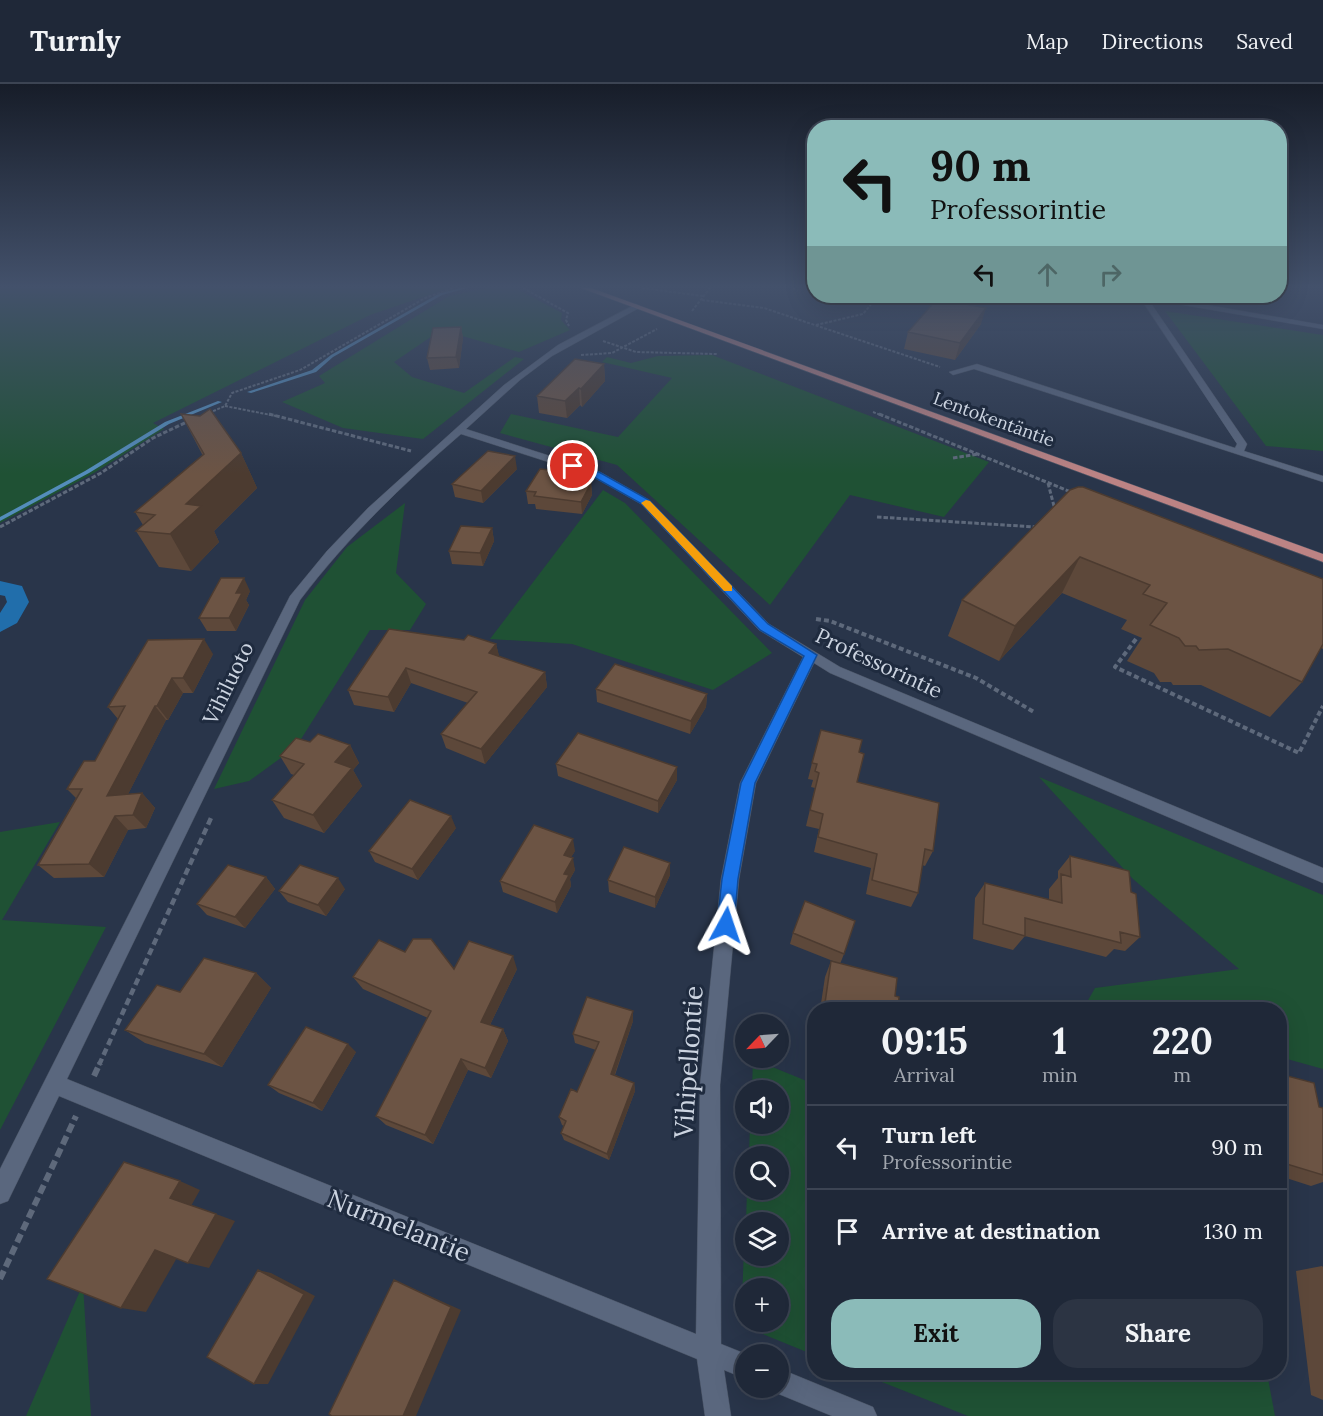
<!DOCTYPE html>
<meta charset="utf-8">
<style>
body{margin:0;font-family:Lora,serif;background:#2c3443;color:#f1f3f6;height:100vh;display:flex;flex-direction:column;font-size:22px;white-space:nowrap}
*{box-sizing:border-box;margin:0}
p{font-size:20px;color:#a1a6ae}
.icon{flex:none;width:33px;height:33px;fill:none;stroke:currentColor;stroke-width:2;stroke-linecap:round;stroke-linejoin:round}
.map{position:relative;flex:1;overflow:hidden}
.drawer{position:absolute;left:807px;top:918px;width:480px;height:378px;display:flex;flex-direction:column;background:#1f2838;border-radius:24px;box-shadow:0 6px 24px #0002,0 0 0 2px #3c4453}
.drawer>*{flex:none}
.top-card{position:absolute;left:807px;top:36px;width:480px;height:183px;border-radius:24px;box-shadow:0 6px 24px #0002,0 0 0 2px #3c4453;background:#8bbbb9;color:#111;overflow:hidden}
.needle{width:39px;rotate:245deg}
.controls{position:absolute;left:735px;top:930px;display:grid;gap:12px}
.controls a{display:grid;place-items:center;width:54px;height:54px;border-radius:50%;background:#1f2838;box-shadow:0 6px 24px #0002,0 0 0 2px #3c4453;font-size:30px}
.pin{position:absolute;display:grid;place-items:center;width:51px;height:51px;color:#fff;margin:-26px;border:3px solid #fff;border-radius:50%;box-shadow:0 2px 6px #0007}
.me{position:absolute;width:66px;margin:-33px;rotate:5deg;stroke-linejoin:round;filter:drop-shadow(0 0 4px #0008)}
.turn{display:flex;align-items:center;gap:21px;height:126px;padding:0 24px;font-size:27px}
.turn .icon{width:78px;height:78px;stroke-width:2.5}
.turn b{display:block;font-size:42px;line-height:51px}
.lanes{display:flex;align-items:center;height:57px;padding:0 24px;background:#0003;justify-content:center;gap:30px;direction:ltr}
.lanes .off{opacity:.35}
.eta{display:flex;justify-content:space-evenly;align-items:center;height:102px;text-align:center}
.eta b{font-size:36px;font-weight:700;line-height:42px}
.cta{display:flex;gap:12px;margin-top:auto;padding:12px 24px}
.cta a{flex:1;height:69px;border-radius:24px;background:#8bbbb9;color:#111;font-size:24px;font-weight:700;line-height:69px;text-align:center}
.cta a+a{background:#2c3443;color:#f1f3f6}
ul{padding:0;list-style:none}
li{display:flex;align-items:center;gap:18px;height:84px;padding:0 24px;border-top:2px solid #3c4453}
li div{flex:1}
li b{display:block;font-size:22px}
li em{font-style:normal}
header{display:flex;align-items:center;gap:36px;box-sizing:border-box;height:84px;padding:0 30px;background:#1f2838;border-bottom:2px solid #3c4453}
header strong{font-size:28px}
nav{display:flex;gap:33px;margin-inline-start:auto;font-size:21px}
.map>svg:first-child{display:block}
</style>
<header>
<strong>Turnly</strong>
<nav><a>Map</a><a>Directions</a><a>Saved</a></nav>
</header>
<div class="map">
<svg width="1323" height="1332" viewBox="0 0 1323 1332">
<rect width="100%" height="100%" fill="#29354a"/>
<!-- green -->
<path fill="#1f5134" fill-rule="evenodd" d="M 0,204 L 449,204 L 370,231 L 153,339 L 164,345 L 94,389 L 0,439 Z
M 487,204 L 515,204 L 562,229 L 561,236 L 570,246 L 519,268 L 441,246 L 394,278 L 412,293 L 464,309 L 515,273 L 524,275 L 423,355 L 343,344 L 282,318 L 325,299 L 319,292 L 449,212 Z
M 1165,227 L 1323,251 L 1323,367 L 1266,362 Z
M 712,271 L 989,378 L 944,433 L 850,411 L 770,521 L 617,381 L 500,349 L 511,330 L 618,353 L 672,294 L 602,278 L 607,273 L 631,279 L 658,272 Z
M 603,406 L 625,419 L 772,569 L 713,606 L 572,560 L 490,555 Z
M 405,419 L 396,489 L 426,520 L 410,546 L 370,546 L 296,663 L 249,697 L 214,705 L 305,516 L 347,463 Z
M 1039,693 L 1323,811 L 1323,985 L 1280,973 L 1280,926 L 1083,925 L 1095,904 L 1239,885 L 1133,795 Z
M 60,738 L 2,836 L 106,843 L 0,1046 L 0,748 Z
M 753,975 L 814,1000 L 814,1271 L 741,1241 L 745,1139 L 746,1172 L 778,1172 L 778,1138 L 746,1138 L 747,1106 L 778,1106 L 778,1072 L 749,1072 L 750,1040 L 778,1040 L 778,1006 L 752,1006 ZM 746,1204 L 778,1204 L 778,1238 L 746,1238 Z
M 83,1200 L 91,1332 L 26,1332 Z
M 859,1289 L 1267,1289 L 1275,1332 L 968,1332 Z"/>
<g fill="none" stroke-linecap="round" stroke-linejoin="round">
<!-- stream -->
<path fill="#548dbb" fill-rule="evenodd" d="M 461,204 L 467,204 L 442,211 L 333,273 L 316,288 L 251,309 L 247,308 L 312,286 L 331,271 L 440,209 Z
M 218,317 L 222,318 L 169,340 L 89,389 L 0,437 L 0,433 L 85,387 L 165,338 Z"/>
<!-- canal -->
<path fill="#216eab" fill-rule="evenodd" d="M 0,497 L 22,502 L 29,518 L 17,539 L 0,548 L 0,529 L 7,518 L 5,512 L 0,511 Z"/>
<defs>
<path id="minor" d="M 1139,212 L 1156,212 L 1323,241 L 1323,245 L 1148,215 L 1247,360 L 1244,367 L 1323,392 L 1323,398 L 974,285 L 953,291 L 949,288 L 977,280 L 1235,364 L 1237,360 Z
M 636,220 L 640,222 L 639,224 L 552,272 L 520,296 L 466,345 L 600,388 L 649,416 L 769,540 L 840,583 L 1323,784 L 1323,799 L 830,589 L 814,579 L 756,699 L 739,795 L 720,1001 L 721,1260 L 746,1270 L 746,1295 L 724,1286 L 731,1332 L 705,1332 L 697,1275 L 59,1012 L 8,1117 L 0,1120 L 0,1085 L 290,512 L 327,467 L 368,424 L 504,301 L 558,261 ZM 461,350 L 592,392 L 641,420 L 759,546 L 803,573 L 740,699 L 721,795 L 700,1001 L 696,1250 L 67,995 L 300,516 C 347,454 402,401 461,350 Z
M 778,1284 L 873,1323 L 877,1332 L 832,1332 L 769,1306 L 768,1304 L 778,1304 Z"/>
<path id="major" d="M 581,204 L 591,204 L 1323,470 L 1323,478 Z"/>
</defs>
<!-- minor casing -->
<use href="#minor" stroke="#465061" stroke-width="1"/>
<!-- major casing -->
<use href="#major" stroke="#465061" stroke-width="1"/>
<!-- path-far4 -->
<path stroke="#5e697b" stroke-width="2" stroke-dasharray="3 1.5" stroke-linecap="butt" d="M 523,204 L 568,229 L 566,236 L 569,242
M 642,204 L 703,212
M 793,204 L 798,207
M 1114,212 L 1128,214
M 702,216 L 764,224 L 940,283
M 692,227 L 710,204
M 816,241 L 863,230 L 878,212
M 603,257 L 636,268 L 717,270
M 581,271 L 612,269 L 657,245
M 225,322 L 276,332
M 873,328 L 883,332
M 209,329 L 225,322 L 232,309 L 300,286 L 425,214 L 453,204"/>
<!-- path-far3 -->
<path stroke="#5e697b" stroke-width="3" stroke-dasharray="4.5 2" stroke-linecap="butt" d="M 269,330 L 411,367
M 879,330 L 1071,408
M 953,374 L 979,370
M 1048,399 L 1055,426
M 877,433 L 1036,443
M 0,443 L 101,389 L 153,354 L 189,337"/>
<!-- path-far2 -->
<path stroke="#5e697b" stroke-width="4" stroke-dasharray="5 3" stroke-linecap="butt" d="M 816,535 L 830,537 L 976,594 L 1034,628
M 1136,555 L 1115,583 L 1299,669 L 1323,622"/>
<!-- path-far1 -->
<path stroke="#5e697b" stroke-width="4.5" stroke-dasharray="7 4" stroke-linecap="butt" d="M 99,981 L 211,734"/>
<!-- path -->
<path stroke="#5e697b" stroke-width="6" stroke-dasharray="9 4.5" stroke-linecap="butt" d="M 94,992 L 100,979
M 0,1195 L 76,1032"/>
<!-- minor -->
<use href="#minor" fill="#5a677e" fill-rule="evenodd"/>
<!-- major -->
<use href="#major" fill="#bc8384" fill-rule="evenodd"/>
</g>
<!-- wall -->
<path fill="#5d483a" d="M 981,240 L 955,276 L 904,265 L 908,248 Z
M 461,243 L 463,254 L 459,284 L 430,286 L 427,274 Z
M 604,280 L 605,297 L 582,323 L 580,321 L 567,334 L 539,329 L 537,312 Z
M 181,330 L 241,369 L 257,404 L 214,447 L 219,458 L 191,487 L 159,483 L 136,447 L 143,441 L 135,428 L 203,372 Z
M 517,385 L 483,419 L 455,413 L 452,400 Z
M 580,397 L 591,399 L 592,411 L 582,430 L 536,425 L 535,420 L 528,420 L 526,407 Z
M 1070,406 L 1323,495 L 1323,565 L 1321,564 L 1302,598 L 1270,633 L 1201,601 L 1173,601 L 1171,598 L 1160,598 L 1154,589 L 1127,577 L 1142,554 L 1121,545 L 1127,536 L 1062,509 L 999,577 L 948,552 L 962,516 Z
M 492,444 L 494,457 L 483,482 L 452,480 L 449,467 Z
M 250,507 L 246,516 L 249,521 L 236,547 L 207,547 L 199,534 Z
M 464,556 L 496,560 L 499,573 L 545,588 L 547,603 L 485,680 L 446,664 L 441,650 L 468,619 L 411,599 L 394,628 L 354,621 L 348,606 Z
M 213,570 L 193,609 L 183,609 L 168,636 L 166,636 L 128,710 L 142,709 L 155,724 L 146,744 L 128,746 L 104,793 L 54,794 L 38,781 L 76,714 L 67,705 L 95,677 L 118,635 L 108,623 Z
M 596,605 L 707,610 L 706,623 L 690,650 L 597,618 Z
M 310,658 L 350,661 L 359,679 L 353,686 L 362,702 L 324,749 L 284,734 L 272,716 L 294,691 L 291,690 L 280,672 Z
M 859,668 L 857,698 L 933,767 L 925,782 L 922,781 L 918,809 L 911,823 L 866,810 L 871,784 L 814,768 L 819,745 L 806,742 L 815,704 L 811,703 L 813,696 L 808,695 L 812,679 Z
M 556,680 L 677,683 L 677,696 L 658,729 L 558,692 Z
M 456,744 L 418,796 L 375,778 L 369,767 Z
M 575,767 L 571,773 L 575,786 L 570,795 L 571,802 L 557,829 L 503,808 L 500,797 Z
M 1070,772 L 1131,808 L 1140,853 L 1125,867 L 1114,865 L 1106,873 L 1025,852 L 1013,866 L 973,855 L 975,814 L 985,799 L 1049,816 L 1049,805 L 1058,794 L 1058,787 Z
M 670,779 L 670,791 L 655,824 L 609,808 L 608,796 Z
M 266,793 L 275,805 L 245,844 L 207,831 L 197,820 Z
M 345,805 L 326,832 L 288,818 L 279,807 Z
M 793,849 L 844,870 L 840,880 L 895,912 L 898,926 L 820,926 L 825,893 L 831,877 L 838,879 L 790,860 Z
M 405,868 L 454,885 L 517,885 L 490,941 L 503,945 L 508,957 L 491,994 L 468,986 L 433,1060 L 386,1041 L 376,1032 L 428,934 L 363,905 L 353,893 Z
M 256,889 L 271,904 L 222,983 L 145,959 L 125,946 L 180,908 Z
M 633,937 L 615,991 L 634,999 L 635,1007 L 609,1076 L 564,1056 L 561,1049 L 564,1042 L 562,1041 L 559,1033 L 577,1008 L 596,966 L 575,959 L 573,950 Z
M 814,962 L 814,979 L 812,978 Z
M 356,968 L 322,1027 L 279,1009 L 268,1001 Z
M 1280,990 L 1319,1023 L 1323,1024 L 1323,1098 L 1311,1102 L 1280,1092 Z
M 1322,1182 L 1323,1183 L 1323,1316 L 1311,1311 L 1296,1187 Z"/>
<!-- shaded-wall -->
<path fill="#4c3b30" d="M 986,224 L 981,240 L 955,276 L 960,259 Z
M 461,243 L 463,254 L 459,284 L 456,273 Z
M 604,280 L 605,297 L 582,323 L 581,305 Z
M 579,304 L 580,321 L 567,334 L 565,317 Z
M 241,369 L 257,404 L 214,447 L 219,458 L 191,487 L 170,450 L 186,420 Z
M 515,372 L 517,385 L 483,419 L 481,407 Z
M 579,389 L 580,402 L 575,397 Z
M 591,399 L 592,411 L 582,430 L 581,418 Z
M 492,444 L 494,457 L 483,482 L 480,469 Z
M 1080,473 L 1062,509 L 999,577 L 1015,542 Z
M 244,494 L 250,507 L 246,516 L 249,521 L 236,547 L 229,534 L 236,509 Z
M 204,555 L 213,570 L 193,609 L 183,594 Z
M 496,560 L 500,575 L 489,569 Z
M 406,584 L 411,599 L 394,628 L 388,613 Z
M 545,588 L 547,603 L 485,680 L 481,665 Z
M 172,594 L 183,609 L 168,636 L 157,622 Z
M 707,610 L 706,623 L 690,650 L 691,637 Z
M 155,622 L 166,636 L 120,726 L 107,712 Z
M 350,661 L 359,679 L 353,686 L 362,702 L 324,749 L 313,731 L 335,678 Z
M 677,683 L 677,696 L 658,729 L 658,717 Z
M 142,709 L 155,724 L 146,744 L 133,731 Z
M 115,732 L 128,746 L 104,793 L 89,780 Z
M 451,732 L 456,744 L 418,796 L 412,785 Z
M 573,755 L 575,767 L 566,782 L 564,771 Z
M 573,774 L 575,786 L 570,795 L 571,802 L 557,829 L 555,818 L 564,790 Z
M 670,779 L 670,791 L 655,824 L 655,813 Z
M 266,793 L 275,805 L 245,844 L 235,833 Z
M 338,794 L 345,805 L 326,832 L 318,821 Z
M 513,872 L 517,885 L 486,949 L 481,938 Z
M 256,889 L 271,904 L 222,983 L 204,970 Z
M 633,927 L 633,937 L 612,998 L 611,990 Z
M 503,945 L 508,957 L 491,994 L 485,984 Z
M 348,960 L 356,968 L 322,1027 L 313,1019 Z
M 461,975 L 468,986 L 433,1060 L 425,1051 Z
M 634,999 L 635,1007 L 609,1076 L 607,1070 Z
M 180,1097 L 200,1106 L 191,1122 L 170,1114 Z
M 216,1130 L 235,1137 L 209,1184 L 188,1179 Z
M 155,1166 L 178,1172 L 146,1228 L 121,1224 Z
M 258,1186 L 271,1189 L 315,1212 L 268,1300 L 254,1300 Z
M 394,1196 L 461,1226 L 416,1332 L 403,1332 Z"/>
<!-- building -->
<path fill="#6c5444" stroke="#4c3b30" stroke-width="1.5" d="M 937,215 L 986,224 L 960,259 L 908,248 Z
M 461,243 L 456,273 L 427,274 L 433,244 Z
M 575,275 L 604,280 L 581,305 L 579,304 L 565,317 L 537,312 Z
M 210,325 L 241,369 L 186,420 L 201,422 L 170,450 L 136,447 L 155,431 L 135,428 L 204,370 L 181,330 L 200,332 Z
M 488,367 L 515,372 L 481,407 L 452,400 Z
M 540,385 L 579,389 L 575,397 L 591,399 L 581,418 L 534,412 L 536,408 L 526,407 Z
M 1078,403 L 1083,403 L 1323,495 L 1323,560 L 1302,598 L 1228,565 L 1199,566 L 1196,562 L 1185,562 L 1179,554 L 1150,541 L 1167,519 L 1143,510 L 1150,501 L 1080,473 L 1015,542 L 962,516 L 1070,406 Z
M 461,442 L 492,444 L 480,469 L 449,467 Z
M 221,494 L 244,494 L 236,509 L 242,509 L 229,534 L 199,534 Z
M 389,545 L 464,556 L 468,551 L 496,560 L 489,569 L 545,588 L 481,665 L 441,650 L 477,608 L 406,584 L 388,613 L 348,606 Z
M 204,555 L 183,594 L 172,594 L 157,622 L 155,622 L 107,712 L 142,709 L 133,731 L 115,732 L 89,780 L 38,781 L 82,705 L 67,705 L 84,677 L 95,677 L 125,622 L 108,623 L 148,556 Z
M 615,580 L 707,610 L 691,637 L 596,605 Z
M 821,646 L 862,656 L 859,668 L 864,670 L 857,698 L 939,719 L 933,767 L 925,765 L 918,809 L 872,796 L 877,770 L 818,753 L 823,730 L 810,726 L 819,689 L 815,687 L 817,680 L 812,679 Z
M 578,649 L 677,683 L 658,717 L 556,680 Z
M 318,650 L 350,661 L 335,678 L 352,684 L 313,731 L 272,716 L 304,680 L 280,672 L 296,654 L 310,658 Z
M 410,716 L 451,732 L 412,785 L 369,767 Z
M 534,741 L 573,755 L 564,771 L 573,774 L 564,790 L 569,791 L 555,818 L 500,797 Z
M 624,763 L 670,779 L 655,813 L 608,796 Z
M 1070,772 L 1129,787 L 1131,808 L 1136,810 L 1140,853 L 1120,848 L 1121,859 L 1025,834 L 1025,852 L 983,840 L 985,799 L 1062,819 L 1061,790 L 1071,793 Z
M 228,781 L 266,793 L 235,833 L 197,820 Z
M 300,781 L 338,794 L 318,821 L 279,807 Z
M 805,817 L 855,837 L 844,870 L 793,849 Z
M 413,855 L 431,855 L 454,885 L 469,857 L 513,872 L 481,938 L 503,945 L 485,984 L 461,975 L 425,1051 L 376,1032 L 431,927 L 353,893 L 379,856 L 405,868 Z
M 204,874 L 256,889 L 204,970 L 125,946 L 157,901 L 180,908 Z
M 831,877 L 897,894 L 895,912 L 899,913 L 898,926 L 824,926 Z
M 587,913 L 633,927 L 611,990 L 634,999 L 607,1070 L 561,1049 L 566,1037 L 559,1033 L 571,1005 L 577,1008 L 599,958 L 573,950 Z
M 306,943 L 348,960 L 313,1019 L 268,1001 Z
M 1280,990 L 1314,999 L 1319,1023 L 1323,1024 L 1323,1091 L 1280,1078 Z
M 124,1078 L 180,1097 L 170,1114 L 216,1130 L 188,1179 L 155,1166 L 121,1224 L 47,1195 Z
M 258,1186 L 304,1210 L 254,1300 L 207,1273 Z
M 394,1196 L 451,1223 L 403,1332 L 332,1332 L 329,1330 Z"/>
<!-- sky -->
<linearGradient id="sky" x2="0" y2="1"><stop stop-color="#171d29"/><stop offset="0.52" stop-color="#43516b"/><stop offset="1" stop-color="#43516b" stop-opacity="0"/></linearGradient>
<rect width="1323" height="390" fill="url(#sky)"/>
<!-- route -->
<path fill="#1a73e8" stroke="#114b97" stroke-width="1.5" d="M 570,380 L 599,388 L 649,416 L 768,540 L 817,571 L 755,699 L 738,795 L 734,841 L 731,846 L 726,849 L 720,846 L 717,841 L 722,795 L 741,699 L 804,572 L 760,546 L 642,420 L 592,392 L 570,384 Z"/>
<!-- slow -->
<path fill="#f59e0b" d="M 646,416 L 650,417 L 732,502 L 732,507 L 724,507 L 643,421 L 641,419 Z"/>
<g text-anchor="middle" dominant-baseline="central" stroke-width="6" stroke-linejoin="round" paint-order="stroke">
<!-- far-street labels -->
<g font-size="18" fill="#ccd4e1" stroke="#1f2b3f">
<text transform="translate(994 335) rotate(20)">Lentokentäntie</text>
</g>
<!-- street labels -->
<g font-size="21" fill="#ccd4e1" stroke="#1f2b3f">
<text transform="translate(879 579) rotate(25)">Professorintie</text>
<text transform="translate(228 599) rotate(-64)">Vihiluoto</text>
</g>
<!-- near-street labels -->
<g font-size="26" fill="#ccd4e1" stroke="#1f2b3f">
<text transform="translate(688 978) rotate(-86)">Vihipellontie</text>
<text transform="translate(399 1141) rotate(22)">Nurmelantie</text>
</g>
</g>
</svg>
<div class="controls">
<a><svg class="needle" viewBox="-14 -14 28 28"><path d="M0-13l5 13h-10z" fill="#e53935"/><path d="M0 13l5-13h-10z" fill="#a1a6ae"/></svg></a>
<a><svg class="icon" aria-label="sound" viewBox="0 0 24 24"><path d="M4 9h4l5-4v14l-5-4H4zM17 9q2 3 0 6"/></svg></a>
<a><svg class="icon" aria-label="search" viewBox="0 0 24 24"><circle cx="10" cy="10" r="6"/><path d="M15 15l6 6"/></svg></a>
<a><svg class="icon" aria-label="layers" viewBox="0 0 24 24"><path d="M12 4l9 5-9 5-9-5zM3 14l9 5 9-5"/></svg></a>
<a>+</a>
<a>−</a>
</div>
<div class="pin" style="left:573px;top:382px;background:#d93025"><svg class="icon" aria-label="arrive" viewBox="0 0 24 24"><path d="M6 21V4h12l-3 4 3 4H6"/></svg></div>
<svg class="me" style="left:726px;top:841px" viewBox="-20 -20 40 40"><path d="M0-17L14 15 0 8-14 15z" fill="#1a73e8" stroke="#fff" stroke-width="4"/></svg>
<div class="top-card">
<div class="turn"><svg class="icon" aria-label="left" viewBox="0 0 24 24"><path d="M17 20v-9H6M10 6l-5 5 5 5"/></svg><div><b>90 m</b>Professorintie</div></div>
<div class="lanes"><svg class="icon" aria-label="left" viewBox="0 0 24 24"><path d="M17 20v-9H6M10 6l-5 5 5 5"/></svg><svg class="icon off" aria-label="ahead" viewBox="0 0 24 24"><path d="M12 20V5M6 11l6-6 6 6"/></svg><svg class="icon off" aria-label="right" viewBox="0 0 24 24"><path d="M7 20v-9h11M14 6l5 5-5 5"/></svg></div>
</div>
<section class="drawer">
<div class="eta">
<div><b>09:15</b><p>Arrival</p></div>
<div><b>1</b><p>min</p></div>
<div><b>220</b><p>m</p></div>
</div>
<ul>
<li><svg class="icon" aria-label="left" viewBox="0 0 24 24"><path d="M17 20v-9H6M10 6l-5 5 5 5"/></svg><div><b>Turn left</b><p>Professorintie</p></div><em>90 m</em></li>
<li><svg class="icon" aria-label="arrive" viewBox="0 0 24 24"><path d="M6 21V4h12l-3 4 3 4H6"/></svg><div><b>Arrive at destination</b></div><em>130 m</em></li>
</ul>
<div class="cta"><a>Exit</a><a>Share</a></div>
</section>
</div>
